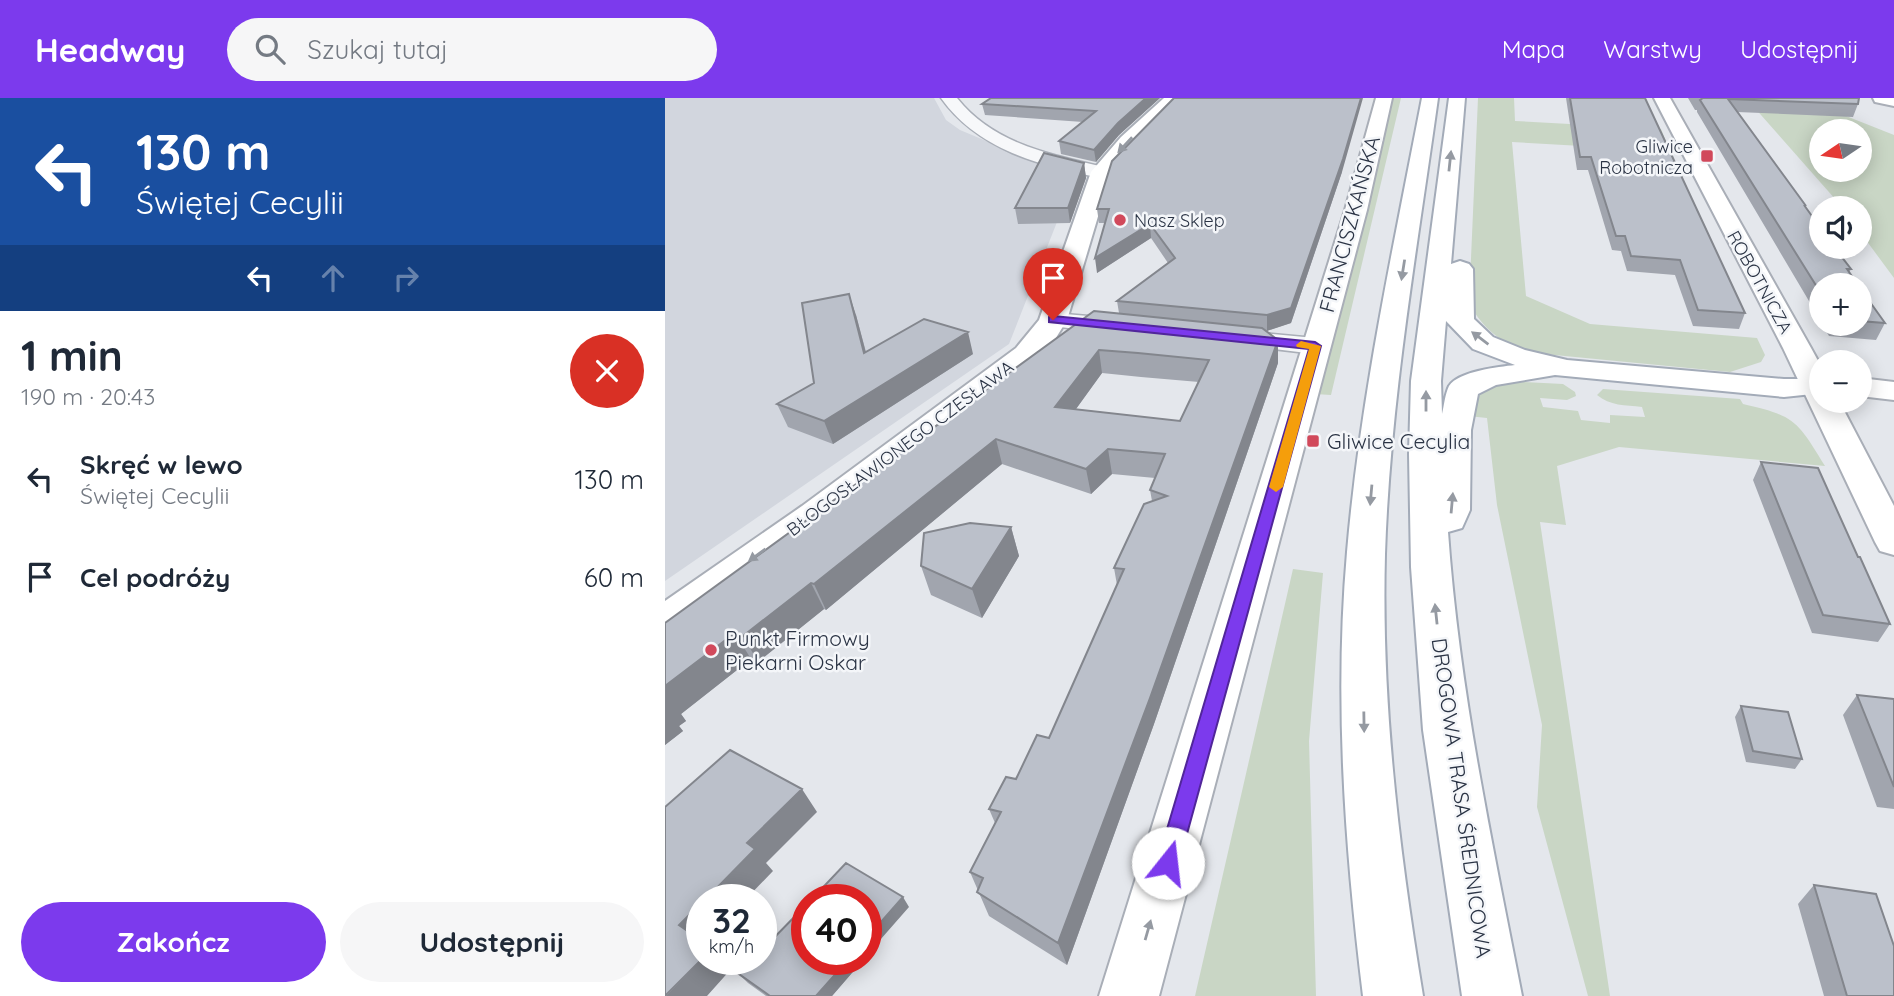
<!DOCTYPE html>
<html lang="pl">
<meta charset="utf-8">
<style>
body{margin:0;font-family:Quicksand,sans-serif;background:#f6f6f7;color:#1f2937;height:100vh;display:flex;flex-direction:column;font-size:26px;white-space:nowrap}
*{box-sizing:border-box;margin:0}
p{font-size:23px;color:#747a83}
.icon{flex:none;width:38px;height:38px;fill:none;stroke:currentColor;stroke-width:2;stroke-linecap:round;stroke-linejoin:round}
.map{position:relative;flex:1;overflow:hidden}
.details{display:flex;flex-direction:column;background:#fff;width:665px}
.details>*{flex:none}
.hud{background:#1a4fa0;color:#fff;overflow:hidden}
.needle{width:46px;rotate:257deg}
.buttons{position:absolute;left:1144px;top:21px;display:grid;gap:14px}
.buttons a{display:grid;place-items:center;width:63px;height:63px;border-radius:50%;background:#fff;box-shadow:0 4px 18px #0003;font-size:35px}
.speed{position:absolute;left:21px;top:786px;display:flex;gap:14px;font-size:35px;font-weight:700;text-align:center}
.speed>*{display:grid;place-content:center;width:91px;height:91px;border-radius:50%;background:#fff;box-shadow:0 4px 18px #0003;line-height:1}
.speed small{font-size:18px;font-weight:400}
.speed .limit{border:10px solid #d22;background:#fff;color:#111}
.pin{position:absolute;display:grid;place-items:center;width:60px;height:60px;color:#fff;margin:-72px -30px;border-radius:50% 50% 50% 0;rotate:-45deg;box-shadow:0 0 7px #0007}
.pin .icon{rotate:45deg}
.me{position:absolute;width:77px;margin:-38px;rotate:16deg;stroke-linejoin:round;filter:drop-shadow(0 0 5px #0008)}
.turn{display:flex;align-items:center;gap:24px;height:147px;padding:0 21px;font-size:32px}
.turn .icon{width:91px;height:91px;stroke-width:2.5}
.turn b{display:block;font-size:49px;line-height:60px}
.lanes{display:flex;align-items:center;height:66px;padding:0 21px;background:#0003;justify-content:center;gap:35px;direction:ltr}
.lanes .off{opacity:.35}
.round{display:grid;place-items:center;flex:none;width:74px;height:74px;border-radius:37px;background:#f6f6f7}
.headline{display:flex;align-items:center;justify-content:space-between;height:119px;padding:0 21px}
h1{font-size:42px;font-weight:700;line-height:52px}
.button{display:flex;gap:14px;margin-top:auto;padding:14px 21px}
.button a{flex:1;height:80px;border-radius:42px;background:#7c3aed;color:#fff;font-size:28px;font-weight:700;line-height:80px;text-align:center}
.button a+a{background:#f6f6f7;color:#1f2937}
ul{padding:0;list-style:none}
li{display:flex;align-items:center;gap:21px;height:98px;padding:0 21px}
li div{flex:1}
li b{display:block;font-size:26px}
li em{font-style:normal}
header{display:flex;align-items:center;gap:42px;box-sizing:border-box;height:98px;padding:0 35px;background:#7c3aed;color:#fff}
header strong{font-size:33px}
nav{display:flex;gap:38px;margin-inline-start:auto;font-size:24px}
.search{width:490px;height:63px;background:#f6f6f7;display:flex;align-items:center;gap:18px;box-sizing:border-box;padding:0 24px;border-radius:38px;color:#747a83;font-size:26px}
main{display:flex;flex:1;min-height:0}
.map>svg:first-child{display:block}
</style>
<header>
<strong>Headway</strong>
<div class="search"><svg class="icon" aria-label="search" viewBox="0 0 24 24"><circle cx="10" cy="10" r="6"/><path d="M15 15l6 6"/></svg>Szukaj tutaj</div>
<nav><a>Mapa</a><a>Warstwy</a><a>Udostępnij</a></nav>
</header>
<main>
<section class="details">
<div class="hud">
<div class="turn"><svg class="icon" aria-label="left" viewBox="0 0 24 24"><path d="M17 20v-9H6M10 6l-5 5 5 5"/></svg><div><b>130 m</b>Świętej Cecylii</div></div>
<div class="lanes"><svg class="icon" aria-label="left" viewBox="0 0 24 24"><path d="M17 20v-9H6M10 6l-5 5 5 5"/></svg><svg class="icon off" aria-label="ahead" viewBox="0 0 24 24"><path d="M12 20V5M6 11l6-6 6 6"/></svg><svg class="icon off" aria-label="right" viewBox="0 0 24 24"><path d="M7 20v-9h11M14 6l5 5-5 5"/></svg></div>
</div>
<div class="headline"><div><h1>1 min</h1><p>190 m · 20:43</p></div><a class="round" style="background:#d93025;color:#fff"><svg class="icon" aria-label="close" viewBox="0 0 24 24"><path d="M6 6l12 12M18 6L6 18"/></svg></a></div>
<ul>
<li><svg class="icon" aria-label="left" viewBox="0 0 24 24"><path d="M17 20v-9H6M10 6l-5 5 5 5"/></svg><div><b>Skręć w lewo</b><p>Świętej Cecylii</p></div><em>130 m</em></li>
<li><svg class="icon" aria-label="arrive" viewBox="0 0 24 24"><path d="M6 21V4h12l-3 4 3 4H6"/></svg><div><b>Cel podróży</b></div><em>60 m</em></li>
</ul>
<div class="button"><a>Zakończ</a><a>Udostępnij</a></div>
</section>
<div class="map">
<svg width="1229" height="898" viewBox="0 0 1229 898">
<rect width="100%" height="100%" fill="#e4e7ec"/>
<!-- built -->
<path fill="#d2d6de" d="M 0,0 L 269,0 L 281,22 L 295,32 L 381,68 L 405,91 L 344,246 L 0,483 Z"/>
<!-- green -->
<path fill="#c9d6c5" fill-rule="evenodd" d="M 726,0 L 736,0 L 666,297 L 650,296 Z
M 813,0 L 849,0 L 850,23 L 996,31 L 1005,53 L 847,44 L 861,198 L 925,226 L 1092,240 L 1100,257 L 1096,264 L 1065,274 L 869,255 C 835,244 823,236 804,206 Z
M 1081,0 L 1171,14 L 1229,37 L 1229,180 L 1195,134 L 1195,110 L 1178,110 ZM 1157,33 L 1195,33 L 1195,72 L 1157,72 Z
M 858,284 L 898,286 L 910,294 L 911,298 L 902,302 L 875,300 L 878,309 L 913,313 L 916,322 L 945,325 L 945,317 L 980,319 L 977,309 C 960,307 945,308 932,297 L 938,291 L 1075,301 L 1078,306 C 1131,318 1132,323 1160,368 L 954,349 L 892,368 L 901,427 L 875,424 L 945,898 L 923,898 L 872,709 L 877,627 L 832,407 L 822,320 L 803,318 C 812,285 828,288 858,284 Z
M 628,471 L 658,475 L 644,643 L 651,898 L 530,898 Z"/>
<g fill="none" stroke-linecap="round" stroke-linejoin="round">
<defs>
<path id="street" d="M 276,0 L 292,0 C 329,47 388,57 443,70 L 445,74 L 436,80 C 376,68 313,52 276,0 Z
M 388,215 L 459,221 L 468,224 L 472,229 L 468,234 L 459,237 L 379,227 L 376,222 L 379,217 Z
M 567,232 L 650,240 L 659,242 L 663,248 L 659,254 L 650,256 L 558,245 L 554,240 L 558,235 Z"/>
<path id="secondary" d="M 499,0 L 517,0 L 470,47 L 446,75 L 402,222 L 389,243 L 371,262 L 163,424 L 15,535 L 0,539 L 0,503 L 137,408 L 351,250 L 374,222 L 426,74 L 456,39 Z
M 711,0 L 727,0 L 702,112 L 494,898 L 434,898 L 680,112 Z
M 989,0 L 1005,0 L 1146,250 L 1157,270 L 1157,303 L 1174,303 L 1229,408 L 1229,457 L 1215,453 L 1210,444 L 1118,250 Z
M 1208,0 L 1229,0 L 1229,8 L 1210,4 Z
M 1195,280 L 1229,284 L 1229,302 L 1195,298 Z"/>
<path id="primary" d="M 757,0 L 773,0 C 752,151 725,303 720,456 C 716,605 734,752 758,898 L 698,898 C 680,751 669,602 682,454 C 695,301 728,151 757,0 Z
M 784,0 L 800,0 L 786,166 L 795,163 L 804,166 L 808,171 L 809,221 L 828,239 L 860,252 L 902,262 L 1119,281 L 1157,281 L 1157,295 L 1119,299 L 890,277 L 831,287 L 813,296 L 806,332 L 805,412 L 797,430 L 783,434 C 794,591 827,744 857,898 L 797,898 L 758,632 L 746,469 L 744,356 L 746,283 ZM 781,223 L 808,251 L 850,267 C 833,269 794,273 784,288 C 780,296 779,308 777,316 L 776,283 Z"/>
</defs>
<!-- street casing -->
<use href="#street" stroke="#a9aeb7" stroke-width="3"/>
<!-- secondary casing -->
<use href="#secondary" stroke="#a9aeb7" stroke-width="4"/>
<!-- primary casing -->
<use href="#primary" stroke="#a3abb8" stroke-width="4"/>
<!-- street -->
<use href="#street" fill="#f7f8fa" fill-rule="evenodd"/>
<!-- secondary -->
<use href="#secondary" fill="#fff" fill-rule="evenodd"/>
<!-- primary -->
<use href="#primary" fill="#fff" fill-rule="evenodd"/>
</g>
<!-- wall -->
<path fill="#a1a5ae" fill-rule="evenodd" d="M 326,0 L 495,0 L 454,37 L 431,64 L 396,56 L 394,43 L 418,24 L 320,17 L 317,6 Z
M 901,0 L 980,0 L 1080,215 L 1074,231 L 1028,228 L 1010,177 L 962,173 L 956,153 L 947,152 L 923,72 L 912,72 Z
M 1023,0 L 1194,0 L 1193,6 L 1188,19 L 1072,14 L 1141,108 L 1140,110 L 1186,171 L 1184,175 L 1157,187 L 1157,225 L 1032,14 L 1032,12 L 1030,12 Z
M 419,65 L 421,80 L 405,125 L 353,126 L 350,110 Z
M 677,74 L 626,225 L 601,233 L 613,242 L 613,265 L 489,626 L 402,867 L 324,818 L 305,774 L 330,725 L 324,711 L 351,681 L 384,640 L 452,487 L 449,470 L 487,403 L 485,392 L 490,380 L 447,376 L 426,396 L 337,366 L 161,512 L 159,511 L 93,564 L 86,561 L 16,616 L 21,623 L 14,628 L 18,633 L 0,647 L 0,525 L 454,215 L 452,203 L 503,165 L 486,140 L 432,175 L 440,125 L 434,125 L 432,111 ZM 437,275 L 476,279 L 534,284 L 515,323 L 411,311 Z
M 1195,190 L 1220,225 L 1211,242 L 1164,238 L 1157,226 L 1195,226 Z
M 191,217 L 201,254 L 308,256 L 168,346 L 123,329 L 112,306 L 149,285 Z
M 1096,364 L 1193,459 L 1225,526 L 1213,544 L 1147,535 L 1088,382 Z
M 346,429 L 354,458 L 317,520 L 266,497 L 256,468 Z
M 1192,597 L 1229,601 L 1229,711 L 1212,709 L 1178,617 Z
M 1076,608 L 1137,661 L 1130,671 L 1081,664 L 1070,619 Z
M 1149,787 L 1229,898 L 1159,898 L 1133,806 Z
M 142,861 L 199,861 L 167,898 L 101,898 L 83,885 L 74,876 Z"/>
<!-- shaded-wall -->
<path fill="#83868d" d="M 481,0 L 495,0 L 454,37 L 431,64 L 429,52 L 453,25 Z
M 696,0 L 698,0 L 677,74 L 626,225 L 602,233 L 602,217 Z
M 419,65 L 421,80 L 405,125 L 403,110 Z
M 485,126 L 486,140 L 432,175 L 430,160 Z
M 184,196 L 191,217 L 207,278 L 199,255 Z
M 303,234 L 308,256 L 168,346 L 159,323 Z
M 613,242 L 613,265 L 489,626 L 402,867 L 393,845 Z
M 434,252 L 437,275 L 395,333 L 390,309 Z
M 331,341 L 337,366 L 161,512 L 149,486 Z
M 443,351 L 447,376 L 426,396 L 421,371 Z
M 346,429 L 354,458 L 317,520 L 307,491 Z
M 146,485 L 159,511 L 93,564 L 78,538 Z
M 70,535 L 86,561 L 16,616 L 21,623 L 14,628 L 18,633 L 0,647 L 0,588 Z
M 137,691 L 152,714 L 101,765 L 108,773 L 80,802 L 40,802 L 82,745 Z
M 238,799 L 244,809 L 201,858 L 201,841 Z
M 37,804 L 37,846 L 14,827 Z
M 37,861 L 58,861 L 67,870 L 42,898 L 1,898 Z
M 184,861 L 199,861 L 167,898 L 151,898 Z"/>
<!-- building -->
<path fill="#bbc0ca" stroke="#83868d" stroke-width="2" fill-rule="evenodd" d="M 326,0 L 481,0 L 453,25 L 429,52 L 394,43 L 431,13 L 317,6 Z
M 509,0 L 696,0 L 678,61 L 626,210 L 602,217 L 452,203 L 510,160 L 485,126 L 430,160 L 444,111 L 432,111 L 447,63 Z
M 905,0 L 980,0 L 1080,215 L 1033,212 L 1015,162 L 966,158 L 960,138 L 951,138 L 926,59 L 915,59 Z
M 1038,0 L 1194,0 L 1193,6 L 1063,1 L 1141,108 L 1139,107 L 1157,132 L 1157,149 L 1169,149 L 1186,171 L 1182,171 L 1193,187 L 1157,187 L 1157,197 L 1035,2 Z
M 379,55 L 419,65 L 403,110 L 350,110 Z
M 1195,190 L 1220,225 L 1195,223 Z
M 184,196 L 199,255 L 259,221 L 303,234 L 159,323 L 112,306 L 149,285 L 137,205 Z
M 429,213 L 597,230 L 613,242 L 485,600 L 393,845 L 312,794 L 318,780 L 305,774 L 336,714 L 324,711 L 341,679 L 351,681 L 372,637 L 384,640 L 459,471 L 449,470 L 479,406 L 502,398 L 485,392 L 500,356 L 443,351 L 421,371 L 331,341 L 149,486 L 146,485 L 78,538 L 70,535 L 0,588 L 0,525 ZM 434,252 L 473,255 L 544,262 L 515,323 L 390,309 Z
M 1096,364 L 1153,370 L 1193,459 L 1195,459 L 1225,526 L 1158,517 Z
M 305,425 L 346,429 L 307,491 L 256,468 L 259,435 Z
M 1192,597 L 1229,601 L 1229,689 Z
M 1076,608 L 1123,614 L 1137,661 L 1088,653 Z
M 65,652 L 137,691 L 82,745 L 90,751 L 40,802 L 37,802 L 37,804 L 14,827 L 37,843 L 37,861 L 0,898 L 0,709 Z
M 181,765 L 238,799 L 201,841 L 201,802 L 146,802 Z
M 1149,787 L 1211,796 L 1229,848 L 1229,898 L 1182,898 Z
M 142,806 L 142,861 L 184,861 L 151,898 L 105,898 L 74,876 L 89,861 L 96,861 L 96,853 Z"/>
<!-- one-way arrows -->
<defs><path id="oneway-solid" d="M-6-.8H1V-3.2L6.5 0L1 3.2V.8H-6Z" transform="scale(1.75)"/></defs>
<g fill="#959aa2">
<use href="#oneway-solid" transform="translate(460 47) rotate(133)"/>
<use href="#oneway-solid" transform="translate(785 63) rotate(-84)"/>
<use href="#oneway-solid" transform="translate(738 172) rotate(99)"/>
<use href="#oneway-solid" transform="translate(815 240) rotate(-143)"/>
<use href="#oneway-solid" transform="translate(761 303) rotate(-90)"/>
<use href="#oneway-solid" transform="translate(706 397) rotate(95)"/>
<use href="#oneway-solid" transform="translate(787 405) rotate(-85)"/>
<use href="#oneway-solid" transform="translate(92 457) rotate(144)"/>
<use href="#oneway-solid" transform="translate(771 516) rotate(-96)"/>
<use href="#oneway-solid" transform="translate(699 624) rotate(89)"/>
<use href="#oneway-solid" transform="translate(483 832) rotate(-74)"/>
</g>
<!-- route -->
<path fill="#7c3aed" stroke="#51269a" stroke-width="2" d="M 388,218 L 650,244 L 656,248 L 514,765 L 511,773 L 503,776 L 495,773 L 492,765 L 644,251 L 384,224 L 384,219 Z"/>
<!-- slow -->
<path fill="#f59e0b" d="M 636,243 L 656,248 L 618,389 L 611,394 L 604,389 L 644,251 L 632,249 L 631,247 Z"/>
<!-- markers -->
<g fill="#d1495b" stroke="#f4f6f9" stroke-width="2.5">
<rect x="1035" y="51" width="14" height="14" rx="3.5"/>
<circle cx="455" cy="122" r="7"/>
<rect x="641" y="336" width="14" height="14" rx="3.5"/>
<circle cx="46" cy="552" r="7"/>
</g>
<g text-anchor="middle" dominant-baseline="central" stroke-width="5" stroke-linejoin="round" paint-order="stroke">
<!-- far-poi labels -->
<g font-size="18" fill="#2b3445" stroke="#f4f6f9" text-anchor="end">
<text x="1028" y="48">Gliwice<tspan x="1028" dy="21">Robotnicza</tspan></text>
<text x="469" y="122" text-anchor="start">Nasz Sklep</text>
</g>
<!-- far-street labels -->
<g font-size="18" fill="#2b3445" stroke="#f4f6f9">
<text transform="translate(1095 184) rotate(61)">ROBOTNICZA</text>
<text transform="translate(235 350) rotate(-37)">BŁOGOSŁAWIONEGO CZESŁAWA</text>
</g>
<!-- street labels -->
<g font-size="21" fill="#2b3445" stroke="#f4f6f9">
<text transform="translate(684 126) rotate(-75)">FRANCISZKAŃSKA</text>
<text transform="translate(797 700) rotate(82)">DROGOWA TRASA ŚREDNICOWA</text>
</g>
<!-- poi labels -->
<g font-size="21" fill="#2b3445" stroke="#f4f6f9" text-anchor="start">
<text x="662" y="343">Gliwice Cecylia</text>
<text x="60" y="540">Punkt Firmowy<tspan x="60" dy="24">Piekarni Oskar</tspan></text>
</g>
</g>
</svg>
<div class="buttons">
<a><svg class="needle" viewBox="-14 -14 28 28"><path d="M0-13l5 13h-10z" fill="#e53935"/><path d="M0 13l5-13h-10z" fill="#747a83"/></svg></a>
<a><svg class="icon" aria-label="sound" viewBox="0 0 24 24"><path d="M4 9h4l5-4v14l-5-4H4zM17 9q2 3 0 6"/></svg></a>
<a>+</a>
<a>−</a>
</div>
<div class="speed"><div>32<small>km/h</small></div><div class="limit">40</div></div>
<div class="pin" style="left:388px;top:222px;background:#d93025"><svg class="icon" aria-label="arrive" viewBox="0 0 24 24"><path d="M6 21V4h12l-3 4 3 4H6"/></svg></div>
<svg class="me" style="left:503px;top:765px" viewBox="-20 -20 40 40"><circle r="19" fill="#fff"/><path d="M0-13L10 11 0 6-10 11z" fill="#7c3aed"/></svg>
</div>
</main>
